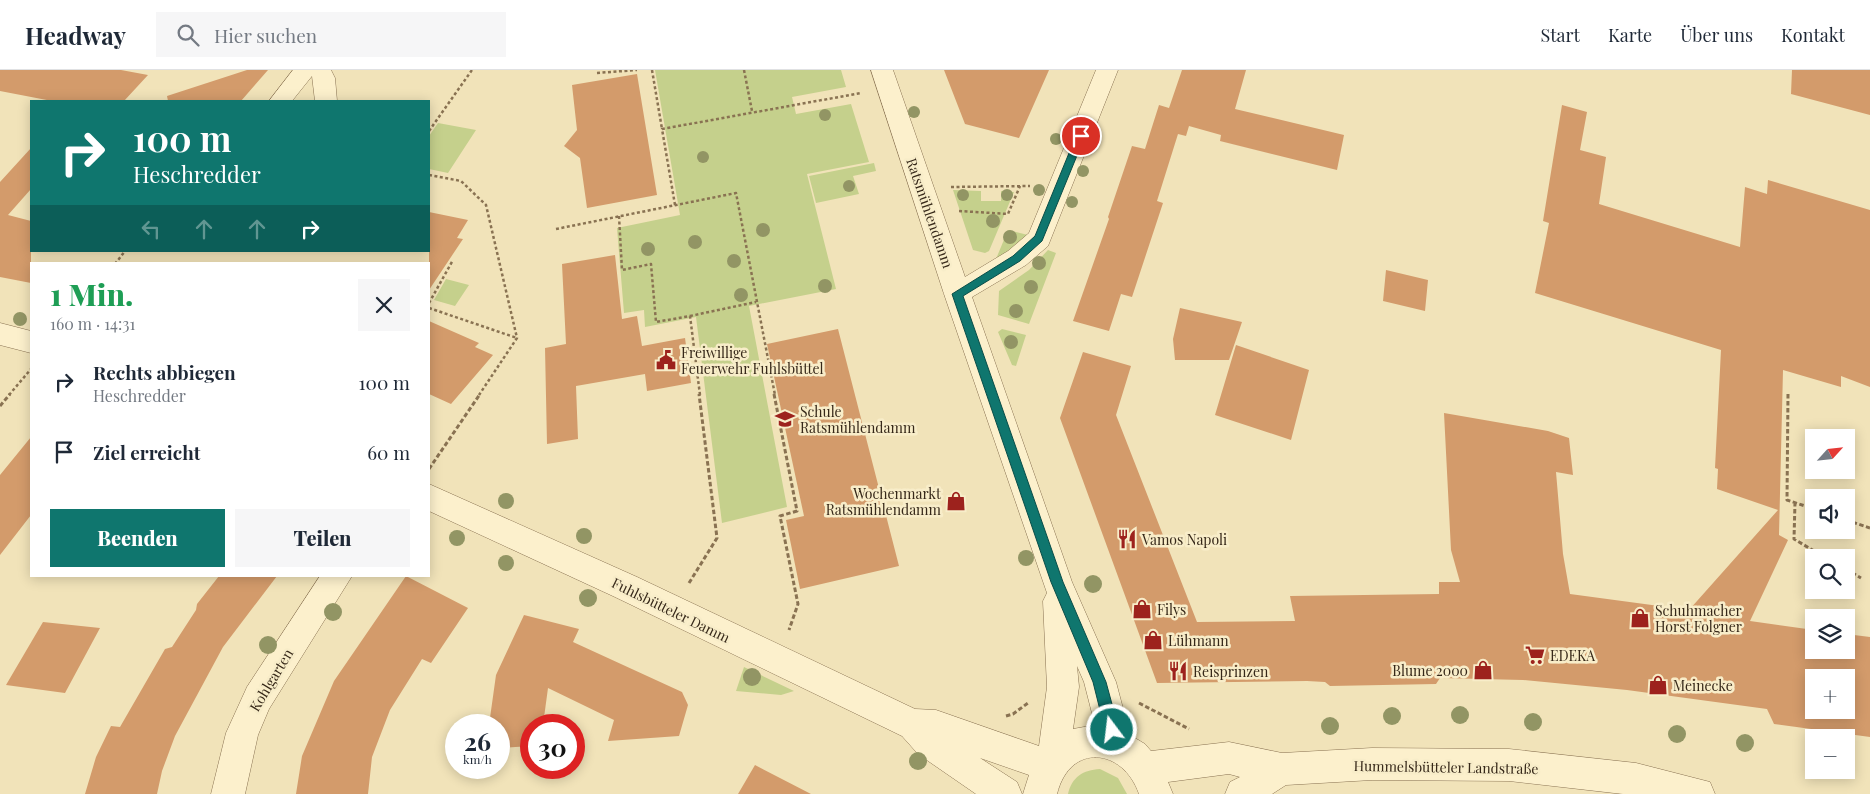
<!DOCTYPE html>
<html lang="de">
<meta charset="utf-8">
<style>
body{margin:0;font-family:"Playfair Display",serif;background:#f6f6f7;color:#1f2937;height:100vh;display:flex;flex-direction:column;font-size:19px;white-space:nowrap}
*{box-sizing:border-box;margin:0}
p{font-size:16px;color:#747a83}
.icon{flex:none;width:28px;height:28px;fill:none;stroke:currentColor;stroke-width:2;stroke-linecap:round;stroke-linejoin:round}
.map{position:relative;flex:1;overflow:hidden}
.drawer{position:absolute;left:30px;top:192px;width:400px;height:315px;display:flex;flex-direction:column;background:#fff;border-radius:0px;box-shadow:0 2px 12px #0003}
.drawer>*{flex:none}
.guide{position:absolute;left:30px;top:30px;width:400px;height:152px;border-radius:0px;box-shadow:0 2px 12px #0003;background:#0f766e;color:#fff;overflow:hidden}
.needle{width:32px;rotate:63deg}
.fabs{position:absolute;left:1805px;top:359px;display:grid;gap:10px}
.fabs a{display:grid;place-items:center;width:50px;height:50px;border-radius:0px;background:#fff;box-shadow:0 2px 12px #0003;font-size:25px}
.speed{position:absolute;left:445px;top:644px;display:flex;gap:10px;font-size:25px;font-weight:700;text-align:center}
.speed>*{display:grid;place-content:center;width:65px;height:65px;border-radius:50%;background:#fff;box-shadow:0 2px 12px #0003;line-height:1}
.speed small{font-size:12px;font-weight:400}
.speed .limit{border:8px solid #d22;background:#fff;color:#111}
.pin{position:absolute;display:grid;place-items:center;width:42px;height:42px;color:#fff;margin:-21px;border:2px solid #fff;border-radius:50%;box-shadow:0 1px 5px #0007}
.me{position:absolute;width:55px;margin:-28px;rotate:345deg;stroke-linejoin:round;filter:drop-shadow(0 0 4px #0008)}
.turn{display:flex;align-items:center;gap:18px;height:105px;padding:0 20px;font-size:22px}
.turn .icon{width:65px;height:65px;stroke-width:2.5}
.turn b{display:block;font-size:35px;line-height:42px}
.lanes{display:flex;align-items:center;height:48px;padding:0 20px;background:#0003;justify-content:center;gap:25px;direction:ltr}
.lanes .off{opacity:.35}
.round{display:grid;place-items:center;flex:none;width:52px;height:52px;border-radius:0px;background:#f6f6f7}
.headline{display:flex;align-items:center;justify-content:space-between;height:85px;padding:0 20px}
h1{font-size:30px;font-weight:800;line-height:38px;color:#1e9e55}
.action{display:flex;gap:10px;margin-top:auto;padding:10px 20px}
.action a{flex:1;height:58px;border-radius:0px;background:#0f766e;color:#fff;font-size:20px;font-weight:800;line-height:58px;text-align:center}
.action a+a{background:#f6f6f7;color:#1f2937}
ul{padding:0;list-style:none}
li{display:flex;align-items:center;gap:15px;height:70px;padding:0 20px}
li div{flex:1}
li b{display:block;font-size:19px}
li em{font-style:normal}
header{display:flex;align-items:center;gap:30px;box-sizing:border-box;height:70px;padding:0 25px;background:#fff;border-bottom:1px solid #e0e1e3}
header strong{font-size:24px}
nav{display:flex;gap:28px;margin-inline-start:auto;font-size:18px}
.search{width:350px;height:45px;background:#f6f6f7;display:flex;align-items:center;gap:12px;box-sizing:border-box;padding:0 18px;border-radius:0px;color:#747a83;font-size:19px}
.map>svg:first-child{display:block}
</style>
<header>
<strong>Headway</strong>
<div class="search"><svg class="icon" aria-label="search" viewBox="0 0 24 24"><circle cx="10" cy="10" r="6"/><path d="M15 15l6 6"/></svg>Hier suchen</div>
<nav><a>Start</a><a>Karte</a><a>Über uns</a><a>Kontakt</a></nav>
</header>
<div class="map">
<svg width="1870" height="724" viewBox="0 0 1870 724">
<rect width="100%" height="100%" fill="#f1e3b9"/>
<!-- green -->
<path fill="#c5d08c" d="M 655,0 L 841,0 L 846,17 L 792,27 L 796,44 L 851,34 L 869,92 L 807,104 L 836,219 L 749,236 L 787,437 L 722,453 L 696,247 L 645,257 L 644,240 L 624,243 L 617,158 L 680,145 Z
M 438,53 L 476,60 L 448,103 L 429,99 L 429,66 Z
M 874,93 L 876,101 L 853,106 L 859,124 L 816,133 L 809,106 Z
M 953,120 L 981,121 L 981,131 L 1001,131 L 1001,121 L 1014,122 L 989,181 L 985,183 L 973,180 Z
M 1008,160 L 1028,165 L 1010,181 L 996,189 Z
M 1048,180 L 1056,183 L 1029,254 L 998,245 L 999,221 L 1029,200 Z
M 446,209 L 469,215 L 455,236 L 434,230 Z
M 1002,259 L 1026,265 L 1016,296 L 1012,295 L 998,262 Z
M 744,597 L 794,621 L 781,625 L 736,621 Z
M 1100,699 L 1118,708 L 1127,724 L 1068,724 C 1072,707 1083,700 1100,699 Z"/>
<!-- building -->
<path fill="#d39b6b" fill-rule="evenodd" d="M 0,0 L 121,0 L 148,5 L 124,31 L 52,31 L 0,21 Z
M 247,0 L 268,0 L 241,31 L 168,31 L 167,26 Z
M 944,0 L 1049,0 L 1019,68 L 965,54 Z
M 1182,0 L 1246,0 L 1235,39 L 1344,65 L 1337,100 L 1220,71 L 1221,65 L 1189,56 L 1186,66 L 1178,64 L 1157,131 L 1163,133 L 1132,227 L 1121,224 L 1109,261 L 1073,251 L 1109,149 L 1108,147 L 1132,76 L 1145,79 L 1159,35 L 1169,38 Z
M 1792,0 L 1870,0 L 1870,45 L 1791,24 Z
M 637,4 L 657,125 L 587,138 L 580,88 L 564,76 L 577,60 L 572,15 Z
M 1562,35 L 1587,42 L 1580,80 L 1606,87 L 1599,134 L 1740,177 L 1745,117 L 1767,124 L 1768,110 L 1870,140 L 1870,317 L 1841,306 L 1841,317 L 1783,300 L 1779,465 L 1788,470 L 1750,551 L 1814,560 L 1814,580 L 1846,580 L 1846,564 L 1870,567 L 1870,667 L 1774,654 L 1767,639 L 1627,620 L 1523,610 L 1440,608 L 1436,614 L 1330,616 L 1325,612 L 1307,611 L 1157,613 L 1060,348 L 1083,282 L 1131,296 L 1116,345 L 1197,552 L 1295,551 L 1290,526 L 1439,524 L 1439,512 L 1460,512 L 1451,480 L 1444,343 L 1548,361 L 1569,368 L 1573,405 L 1556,402 L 1563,484 L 1570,524 L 1689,540 L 1778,440 L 1717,419 L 1718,399 L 1715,398 L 1721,280 L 1535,223 L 1549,153 L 1543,151 ZM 1814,608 L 1846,608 L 1846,640 L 1814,640 Z
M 31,78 L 31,119 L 8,145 L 31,151 L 31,213 L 0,207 L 0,112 Z
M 429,142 L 468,150 L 457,168 L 463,169 L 429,220 Z
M 615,185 L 622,249 L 637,246 L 642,276 L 685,268 L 691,313 L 647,321 L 645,304 L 576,316 L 578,369 L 547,374 L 545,278 L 566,274 L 562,194 Z
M 1386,200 L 1428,210 L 1425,241 L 1383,231 Z
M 1180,238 L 1242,252 L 1229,290 L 1175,290 L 1173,269 Z
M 429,251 L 479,273 L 475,277 L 493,285 L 451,334 L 429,324 Z
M 838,259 L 899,496 L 800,519 L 786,450 L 804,446 L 767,274 Z
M 1236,275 L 1309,300 L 1291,370 L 1215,345 Z
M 31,367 L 31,445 L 0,485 L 0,405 Z
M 219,506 L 277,506 L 223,577 L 175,666 L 162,701 L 157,724 L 85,724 L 96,687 L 111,656 L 120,657 L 165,579 L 172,577 L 196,540 L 197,534 Z
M 406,506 L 468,538 L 431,593 L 422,589 L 390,640 L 372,687 L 368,724 L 296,724 L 302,686 L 334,611 Z
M 524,545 L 579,559 L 573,572 L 682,622 L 688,635 L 679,666 L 608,671 L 614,650 L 548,618 L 543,655 L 531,655 L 531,676 L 499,678 L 499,655 L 489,655 L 496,605 Z
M 43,552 L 100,558 L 65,623 L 6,615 Z
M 755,695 L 811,724 L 738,724 Z"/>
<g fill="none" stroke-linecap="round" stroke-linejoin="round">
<defs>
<path id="minor" d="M 293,0 L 331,0 L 335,8 L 337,31 L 315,31 L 312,6 L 292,31 L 269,31 Z
M 871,0 L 893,0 L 965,207 L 1008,181 L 1029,163 L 1096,0 L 1118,0 L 1048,176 L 1026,195 L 972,227 L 1072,512 L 1116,612 L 1130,665 L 1145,674 L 1151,681 L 1229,672 L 1282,683 L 1372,678 L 1509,679 L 1636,693 L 1710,712 L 1715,724 L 1623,724 L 1509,711 L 1372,710 L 1286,715 L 1272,724 L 1225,724 L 1230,712 L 1240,707 L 1229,704 L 1168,712 L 1173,724 L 1139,724 C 1123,678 1070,672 1057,724 L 1023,724 L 1029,705 L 980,688 L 1017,712 L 1022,724 L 976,724 L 918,684 L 902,666 L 615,527 L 429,441 L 429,414 L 637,507 L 915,639 L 936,640 L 1039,676 L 1047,617 L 1043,531 L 1047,523 L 944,224 ZM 1077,596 L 1084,612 L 1095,655 L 1073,659 L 1079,617 Z
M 0,253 L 31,261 L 31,283 L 0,275 Z
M 320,506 L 352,506 L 269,639 L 258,665 L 245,724 L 211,724 L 226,663 L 247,617 Z"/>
</defs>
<!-- minor casing -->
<use href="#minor" stroke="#897252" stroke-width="1"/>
<!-- path-far1 -->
<path stroke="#897252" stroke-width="2.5" stroke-dasharray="3 2.5" stroke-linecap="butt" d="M 652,0 L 662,59
M 744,0 L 752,41
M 597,3 L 637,0
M 429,61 L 472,0
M 429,105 L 461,111 L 486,135 L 517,268 L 479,325
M 951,117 L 1030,116
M 675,135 L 662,59 L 861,23
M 959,141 L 1008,144 L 1020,116
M 619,146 L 622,200 L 651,194 L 656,252 L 690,246 L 700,325
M 556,159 L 736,123 L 775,325
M 115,194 L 125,181
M 429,233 L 453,190
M 429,238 L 517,268
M 690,246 L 756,232
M 9,325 L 31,299"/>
<!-- path -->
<path stroke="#897252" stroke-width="3" stroke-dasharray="4.5 2.5" stroke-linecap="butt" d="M 774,324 L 797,441 L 780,446 L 798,534 L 789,560
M 1788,324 L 1787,430 L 1814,439
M 0,336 L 10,324
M 429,399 L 480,324
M 1795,432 L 1794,469 L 1826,488
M 1846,450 L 1870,458
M 1846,499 L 1861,508
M 689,513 L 717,468 L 699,324
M 1139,633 L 1189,659
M 1006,646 L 1013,644 L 1028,633"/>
<!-- minor -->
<use href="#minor" fill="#fcf0cc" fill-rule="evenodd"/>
</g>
<!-- trees -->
<g fill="#929564">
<circle cx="914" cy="42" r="6"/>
<circle cx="825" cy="45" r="6"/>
<circle cx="1056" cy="69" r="6"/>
<circle cx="703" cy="87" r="6"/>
<circle cx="1083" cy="101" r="6"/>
<circle cx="849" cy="116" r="6"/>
<circle cx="1039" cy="120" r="6"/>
<circle cx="963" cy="125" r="6"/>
<circle cx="1007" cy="125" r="6"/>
<circle cx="1072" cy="132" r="6"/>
<circle cx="993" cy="151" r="7"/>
<circle cx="763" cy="160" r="7"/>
<circle cx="1010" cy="167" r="7"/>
<circle cx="695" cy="172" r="7"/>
<circle cx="648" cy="179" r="7"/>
<circle cx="734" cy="191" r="7"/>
<circle cx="1039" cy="193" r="7"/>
<circle cx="825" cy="216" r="7"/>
<circle cx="1031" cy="217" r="7"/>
<circle cx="741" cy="225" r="7"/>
<circle cx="1016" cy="241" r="7"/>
<circle cx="20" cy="249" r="7"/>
<circle cx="1011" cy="272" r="7"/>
<circle cx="506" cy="431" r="8"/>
<circle cx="584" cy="466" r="8"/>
<circle cx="457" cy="468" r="8"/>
<circle cx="1026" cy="488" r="8"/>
<circle cx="506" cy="493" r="8"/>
<circle cx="1093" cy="514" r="9"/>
<circle cx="588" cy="528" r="9"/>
<circle cx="333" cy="542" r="9"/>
<circle cx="268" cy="575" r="9"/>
<circle cx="752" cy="607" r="9"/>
<circle cx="1460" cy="645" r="9"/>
<circle cx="1392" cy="646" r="9"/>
<circle cx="1533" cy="652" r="9"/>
<circle cx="1330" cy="656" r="9"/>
<circle cx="1677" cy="664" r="9"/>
<circle cx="1745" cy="673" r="9"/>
<circle cx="918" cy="691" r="9"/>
</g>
<!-- route -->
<path fill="#0f766e" stroke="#0a4d48" d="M 1081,63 L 1085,66 L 1042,171 L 1020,191 L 963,226 L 1063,512 L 1106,612 L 1119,660 L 1117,664 L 1112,666 L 1107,664 L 1105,660 L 1093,612 L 1051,512 L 952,224 L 1013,186 L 1035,166 L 1076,66 Z"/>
<!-- icons -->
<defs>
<symbol id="civic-bare" viewBox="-9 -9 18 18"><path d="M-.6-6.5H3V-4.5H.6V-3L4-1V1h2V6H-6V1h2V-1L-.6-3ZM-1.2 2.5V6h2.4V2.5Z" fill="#9d221d" stroke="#f8edc9" stroke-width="2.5" paint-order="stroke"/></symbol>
<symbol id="school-bare" viewBox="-9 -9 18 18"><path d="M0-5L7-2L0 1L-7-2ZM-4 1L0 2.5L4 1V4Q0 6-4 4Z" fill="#9d221d" stroke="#f8edc9" stroke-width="2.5" paint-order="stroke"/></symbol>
<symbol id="shop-bare" viewBox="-9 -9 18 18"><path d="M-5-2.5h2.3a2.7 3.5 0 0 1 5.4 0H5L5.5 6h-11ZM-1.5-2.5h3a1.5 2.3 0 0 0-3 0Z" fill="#9d221d" stroke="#f8edc9" stroke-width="2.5" paint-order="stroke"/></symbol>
<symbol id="restaurant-bare" viewBox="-9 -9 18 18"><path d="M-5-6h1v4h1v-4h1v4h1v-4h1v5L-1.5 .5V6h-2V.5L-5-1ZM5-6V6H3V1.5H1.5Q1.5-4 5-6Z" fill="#9d221d" stroke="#f8edc9" stroke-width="2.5" paint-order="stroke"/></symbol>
<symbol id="supermarket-bare" viewBox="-9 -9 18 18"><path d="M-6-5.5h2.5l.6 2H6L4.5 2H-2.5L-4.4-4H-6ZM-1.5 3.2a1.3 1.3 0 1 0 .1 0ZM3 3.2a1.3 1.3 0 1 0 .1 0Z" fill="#9d221d" stroke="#f8edc9" stroke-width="2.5" paint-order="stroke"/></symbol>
</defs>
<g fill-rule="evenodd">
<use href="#civic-bare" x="652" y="276" width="28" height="28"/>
<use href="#school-bare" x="771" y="335" width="28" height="28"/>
<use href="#shop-bare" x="942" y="417" width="28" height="28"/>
<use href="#restaurant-bare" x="1113" y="455" width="28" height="28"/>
<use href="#shop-bare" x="1128" y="525" width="28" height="28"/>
<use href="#shop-bare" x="1626" y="534" width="28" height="28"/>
<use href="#shop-bare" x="1139" y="556" width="28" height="28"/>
<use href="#supermarket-bare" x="1521" y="571" width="28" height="28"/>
<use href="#shop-bare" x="1469" y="586" width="28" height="28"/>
<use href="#restaurant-bare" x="1164" y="587" width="28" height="28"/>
<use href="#shop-bare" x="1644" y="601" width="28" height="28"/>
</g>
<g text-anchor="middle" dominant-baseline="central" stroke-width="5" stroke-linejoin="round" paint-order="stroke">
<!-- street labels -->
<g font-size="14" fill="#362819" stroke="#f8edc9">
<text transform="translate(930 143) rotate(71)">Ratsmühlendamm</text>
<text transform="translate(671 540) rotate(26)">Fuhlsbütteler Damm</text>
<text transform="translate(271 610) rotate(-59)">Kohlgarten</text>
<text transform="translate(1446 697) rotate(1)">Hummelsbütteler Landstraße</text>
</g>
<!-- poi labels -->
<g font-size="14" fill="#362819" stroke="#f8edc9" text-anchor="start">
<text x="681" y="282">Freiwillige<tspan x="681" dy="16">Feuerwehr Fuhlsbüttel</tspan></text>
<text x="800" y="341">Schule<tspan x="800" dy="16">Ratsmühlendamm</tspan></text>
<text x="941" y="423" text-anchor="end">Wochenmarkt<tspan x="941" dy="16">Ratsmühlendamm</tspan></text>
<text x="1142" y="469">Vamos Napoli</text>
<text x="1157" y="539">Filys</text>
<text x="1655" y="540">Schuhmacher<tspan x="1655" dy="16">Horst Folgner</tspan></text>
<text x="1168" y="570">Lühmann</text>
<text x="1550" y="585">EDEKA</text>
<text x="1468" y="600" text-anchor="end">Blume 2000</text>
<text x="1193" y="601">Reisprinzen</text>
<text x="1673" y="615">Meinecke</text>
</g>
</g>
</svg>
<div class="fabs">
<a><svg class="needle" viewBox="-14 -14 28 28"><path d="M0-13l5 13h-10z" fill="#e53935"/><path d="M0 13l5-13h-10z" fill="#747a83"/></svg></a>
<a><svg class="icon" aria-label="sound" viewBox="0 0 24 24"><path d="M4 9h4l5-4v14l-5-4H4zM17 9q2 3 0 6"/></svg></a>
<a><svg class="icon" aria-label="search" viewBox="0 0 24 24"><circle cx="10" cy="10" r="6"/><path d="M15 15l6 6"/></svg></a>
<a><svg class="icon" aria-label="layers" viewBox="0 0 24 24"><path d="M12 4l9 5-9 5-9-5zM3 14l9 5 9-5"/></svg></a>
<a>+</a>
<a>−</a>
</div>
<div class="speed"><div>26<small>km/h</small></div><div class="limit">30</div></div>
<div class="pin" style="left:1081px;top:66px;background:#d93025"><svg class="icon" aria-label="arrive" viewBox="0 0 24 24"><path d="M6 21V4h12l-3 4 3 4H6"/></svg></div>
<svg class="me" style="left:1112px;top:660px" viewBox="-20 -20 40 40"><circle r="17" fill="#0f766e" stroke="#fff" stroke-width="3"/><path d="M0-11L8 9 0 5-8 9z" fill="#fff"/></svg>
<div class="guide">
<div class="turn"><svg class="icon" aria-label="right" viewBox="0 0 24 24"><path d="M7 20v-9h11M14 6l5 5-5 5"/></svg><div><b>100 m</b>Heschredder</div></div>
<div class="lanes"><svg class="icon off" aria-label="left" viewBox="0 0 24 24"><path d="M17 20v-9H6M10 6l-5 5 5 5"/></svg><svg class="icon off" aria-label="ahead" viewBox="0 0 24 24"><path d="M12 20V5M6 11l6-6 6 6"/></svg><svg class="icon off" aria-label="ahead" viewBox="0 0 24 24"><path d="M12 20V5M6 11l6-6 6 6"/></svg><svg class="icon" aria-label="right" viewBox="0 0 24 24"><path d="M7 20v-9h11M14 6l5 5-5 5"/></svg></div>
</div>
<section class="drawer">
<div class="headline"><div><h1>1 Min.</h1><p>160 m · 14:31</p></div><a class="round"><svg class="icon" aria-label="close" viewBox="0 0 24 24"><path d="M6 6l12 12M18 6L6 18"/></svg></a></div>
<ul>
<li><svg class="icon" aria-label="right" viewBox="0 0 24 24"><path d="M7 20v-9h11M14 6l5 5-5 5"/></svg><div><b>Rechts abbiegen</b><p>Heschredder</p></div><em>100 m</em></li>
<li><svg class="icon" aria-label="arrive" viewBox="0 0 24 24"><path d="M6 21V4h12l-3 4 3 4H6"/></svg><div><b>Ziel erreicht</b></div><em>60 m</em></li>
</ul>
<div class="action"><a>Beenden</a><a>Teilen</a></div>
</section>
</div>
